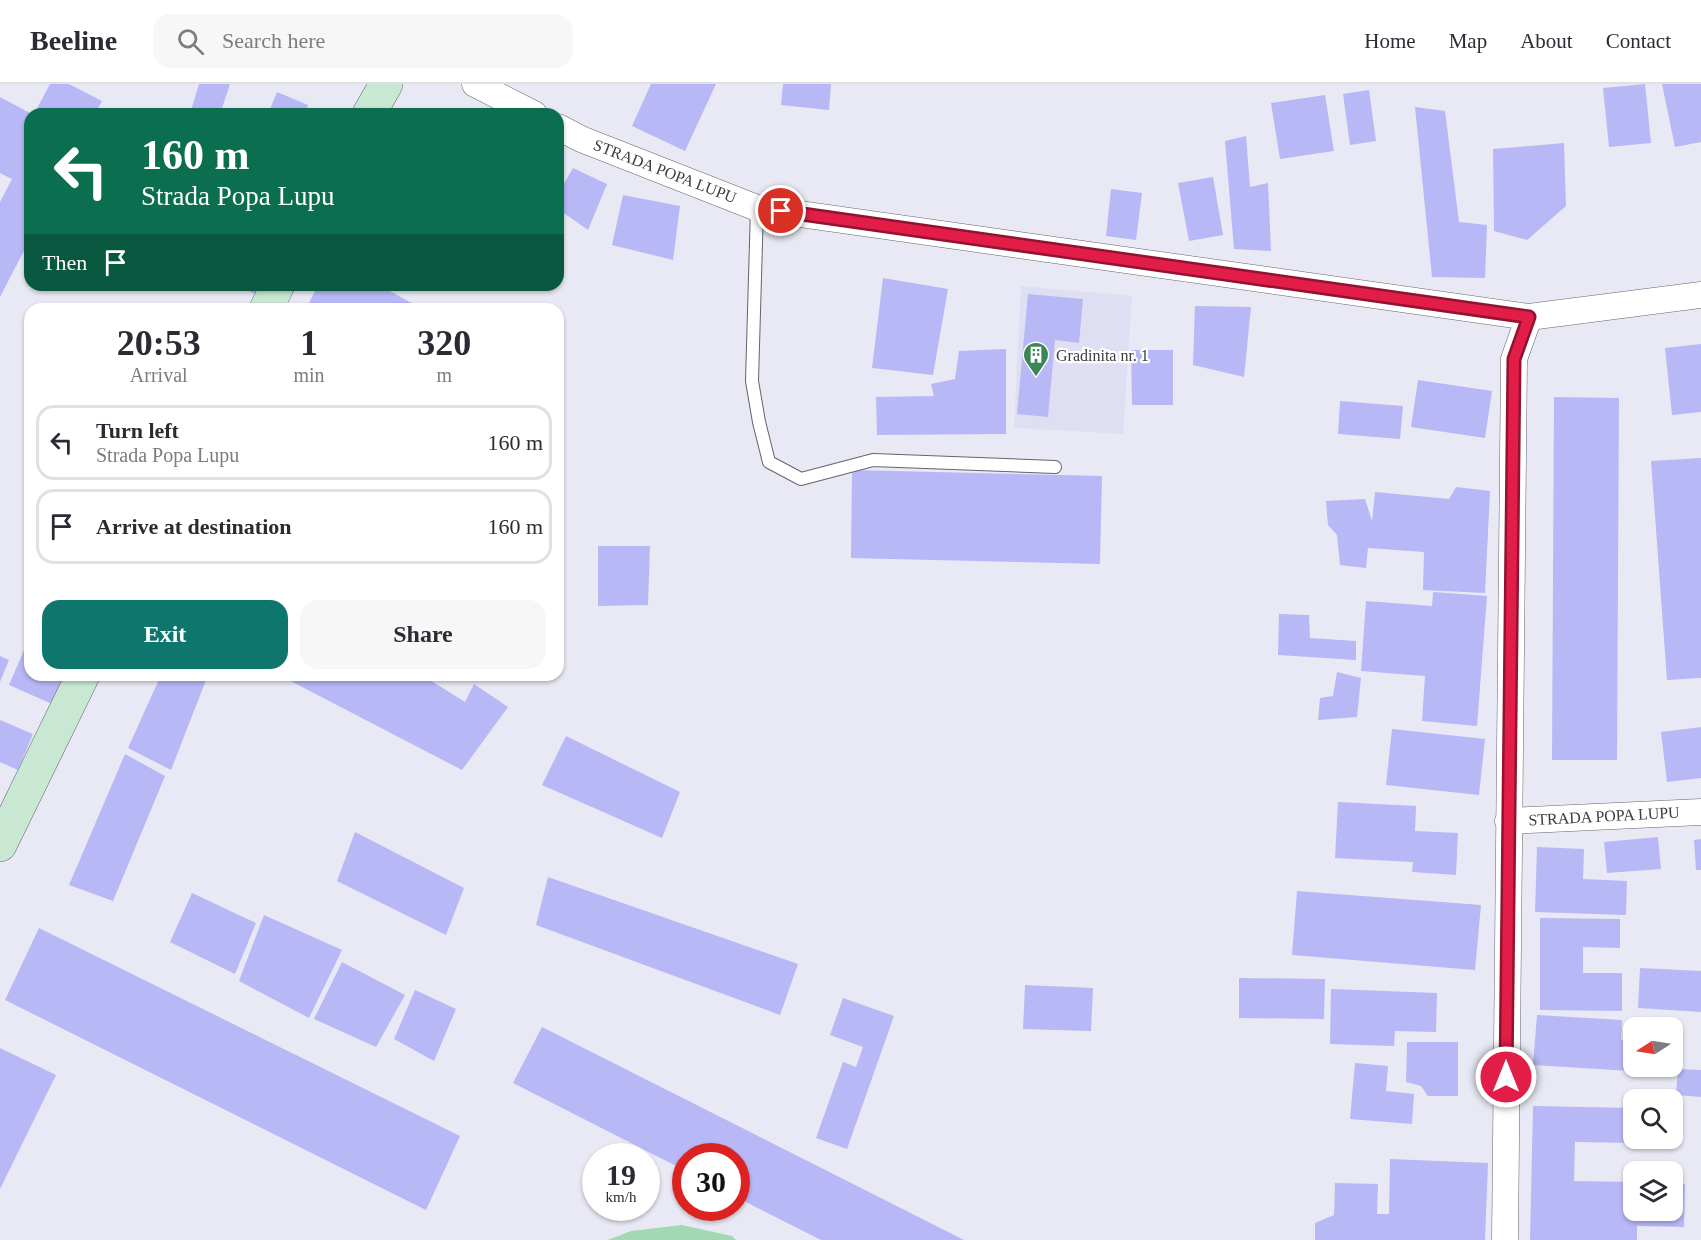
<!DOCTYPE html>
<style>
body{margin:0;font-family:"Times New Roman",serif;background:#f7f7f7;color:#2b2b33;height:100vh;display:flex;flex-direction:column;font-size:22px;white-space:nowrap}
*{box-sizing:border-box;margin:0}
p{font-size:20px;color:#7c7c81}
.icon{flex:none;width:33px;height:33px;fill:none;stroke:currentColor;stroke-width:2;stroke-linecap:round;stroke-linejoin:round}
.map{position:relative;flex:1;overflow:hidden}
.drawer{position:absolute;left:24px;top:219px;width:540px;height:378px;display:flex;flex-direction:column;background:#fff;border-radius:18px;box-shadow:0 2px 4px #0004}
.drawer>*{flex:none}
.hud{position:absolute;left:24px;top:24px;width:540px;height:183px;border-radius:18px;box-shadow:0 2px 4px #0004;background:#0b6e4f;color:#fff;overflow:hidden}
.needle{width:39px;rotate:258deg}
.buttons{position:absolute;left:1623px;top:933px;display:grid;gap:12px}
.buttons a{display:grid;place-items:center;width:60px;height:60px;border-radius:12px;background:#fff;box-shadow:0 2px 4px #0004;font-size:30px}
.speed{position:absolute;left:582px;top:1059px;display:flex;gap:12px;font-size:30px;font-weight:700;text-align:center}
.speed>*{display:grid;place-content:center;width:78px;height:78px;border-radius:50%;background:#fff;box-shadow:0 2px 4px #0004;line-height:1}
.speed small{font-size:15px;font-weight:400}
.speed .limit{border:9px solid #d22;background:#fff;color:#111}
.pin{position:absolute;display:grid;place-items:center;width:51px;height:51px;color:#fff;margin:-26px;border:3px solid #fff;border-radius:50%;box-shadow:0 2px 6px #0007}
.me{position:absolute;width:66px;margin:-33px;rotate:0deg;stroke-linejoin:round;filter:drop-shadow(0 0 4px #0008)}
.turn{display:flex;align-items:center;gap:21px;height:126px;padding:0 18px;font-size:27px}
.turn .icon{width:78px;height:78px;stroke-width:2.5}
.turn b{display:block;font-size:42px;line-height:51px}
.then{display:flex;align-items:center;height:57px;padding:0 18px;background:#0003;gap:12px;font-size:22px}
.eta{display:flex;justify-content:space-evenly;align-items:center;height:102px;text-align:center}
.eta b{font-size:36px;font-weight:700;line-height:42px}
.cta{display:flex;gap:12px;margin-top:auto;padding:12px 18px}
.cta a{flex:1;height:69px;border-radius:18px;background:#0f766e;color:#fff;font-size:24px;font-weight:700;line-height:69px;text-align:center}
.cta a+a{background:#f7f7f7;color:#2b2b33}
ul{padding:0;list-style:none}
li{display:flex;align-items:center;gap:18px;height:75px;margin:0 12px 9px;padding:0 6px;border:3px solid #e1e1e2;border-radius:18px}
li div{flex:1}
li b{display:block;font-size:22px}
li em{font-style:normal}
header{display:flex;align-items:center;gap:36px;box-sizing:border-box;height:84px;padding:0 30px;background:#fff;border-bottom:2px solid #e1e1e2}
header strong{font-size:28px}
nav{display:flex;gap:33px;margin-inline-start:auto;font-size:21px}
.search{width:420px;height:54px;background:#f7f7f7;display:flex;align-items:center;gap:15px;box-sizing:border-box;padding:0 21px;border-radius:18px;color:#7c7c81;font-size:22px}
.map>svg:first-child{display:block}
</style>
<header>
<strong>Beeline</strong>
<div class="search"><svg class="icon" aria-label="search" viewBox="0 0 24 24"><circle cx="10" cy="10" r="6"/><path d="M15 15l6 6"/></svg>Search here</div>
<nav><a>Home</a><a>Map</a><a>About</a><a>Contact</a></nav>
</header>
<div class="map">
<svg width="1701" height="1156" viewBox="0 0 1701 1156">
<rect width="100%" height="100%" fill="#e9e9f5"/>
<!-- built -->
<path fill="#dedff2" d="M 1021,202 L 1132,212 L 1123,350 L 1014,344 Z"/>
<!-- pitch -->
<path fill="#a2d9b2" d="M 682,1141 L 732,1152 L 736,1156 L 608,1156 L 631,1147 Z"/>
<!-- building -->
<path fill="#b7b8f5" d="M 50,0 L 69,0 L 102,17 L 95,30 L 34,30 Z
M 199,0 L 230,0 L 220,30 L 190,30 Z
M 651,0 L 716,0 L 685,67 L 632,42 Z
M 783,0 L 831,0 L 829,26 L 781,21 Z
M 1645,0 L 1651,59 L 1609,63 L 1603,4 Z
M 1662,0 L 1701,0 L 1701,58 L 1675,63 Z
M 1369,6 L 1376,57 L 1350,61 L 1343,10 Z
M 277,8 L 308,21 L 305,30 L 268,30 Z
M 1325,11 L 1334,67 L 1280,75 L 1271,19 Z
M 0,13 L 30,29 L 30,155 L 0,213 L 0,118 L 12,95 L 0,89 Z
M 1415,23 L 1445,27 L 1459,138 L 1487,141 L 1485,194 L 1432,193 Z
M 1246,52 L 1250,103 L 1268,99 L 1271,167 L 1234,165 L 1225,57 Z
M 1564,59 L 1566,122 L 1527,156 L 1494,147 L 1493,65 Z
M 573,84 L 607,100 L 588,146 L 558,125 L 558,110 Z
M 1213,93 L 1223,151 L 1189,157 L 1178,99 Z
M 1111,105 L 1142,109 L 1136,156 L 1106,152 Z
M 623,111 L 680,122 L 673,176 L 612,161 Z
M 883,194 L 948,205 L 933,291 L 872,284 Z
M 237,201 L 262,201 L 257,211 Z
M 318,201 L 379,201 L 415,221 L 411,225 L 306,225 Z
M 1028,210 L 1083,215 L 1079,259 L 1055,256 L 1048,333 L 1017,330 Z
M 1195,222 L 1251,223 L 1244,293 L 1193,281 Z
M 1701,260 L 1701,328 L 1672,331 L 1665,264 Z
M 1006,265 L 1006,350 L 877,351 L 876,313 L 934,312 L 931,300 L 955,295 L 959,267 Z
M 1131,266 L 1173,266 L 1173,321 L 1132,321 Z
M 1418,296 L 1492,307 L 1485,354 L 1411,343 Z
M 1554,313 L 1619,314 L 1617,676 L 1552,676 Z
M 1340,317 L 1403,322 L 1400,355 L 1338,350 Z
M 1701,374 L 1701,594 L 1667,596 L 1651,377 Z
M 852,386 L 1102,392 L 1100,480 L 851,474 Z
M 1456,403 L 1490,407 L 1485,509 L 1423,506 L 1424,468 L 1368,464 L 1366,484 L 1340,481 L 1337,451 L 1328,441 L 1326,417 L 1365,415 L 1372,437 L 1375,408 L 1449,415 Z
M 598,462 L 650,462 L 648,521 L 598,522 Z
M 1433,508 L 1487,512 L 1477,642 L 1422,637 L 1425,592 L 1361,587 L 1366,517 L 1432,522 Z
M 1279,530 L 1309,531 L 1310,554 L 1356,557 L 1356,576 L 1278,571 Z
M 30,552 L 30,591 L 64,591 L 52,620 L 9,601 Z
M 0,572 L 9,576 L 0,598 Z
M 1337,588 L 1361,594 L 1357,633 L 1318,636 L 1320,614 L 1333,612 Z
M 161,591 L 208,591 L 171,686 L 128,664 Z
M 279,591 L 422,591 L 465,618 L 474,600 L 508,623 L 462,686 Z
M 0,636 L 33,650 L 18,686 L 0,678 Z
M 1701,643 L 1701,694 L 1667,698 L 1661,648 Z
M 1392,645 L 1485,655 L 1479,711 L 1386,701 Z
M 566,652 L 680,708 L 662,754 L 542,701 Z
M 125,670 L 165,692 L 113,817 L 69,801 Z
M 1338,718 L 1416,722 L 1415,747 L 1458,749 L 1456,791 L 1412,788 L 1413,778 L 1335,774 Z
M 355,748 L 464,804 L 446,851 L 337,797 Z
M 1658,753 L 1661,785 L 1607,789 L 1604,758 Z
M 1701,755 L 1701,786 L 1696,786 L 1694,756 Z
M 1537,763 L 1584,765 L 1583,795 L 1627,797 L 1626,831 L 1535,828 Z
M 548,793 L 798,880 L 780,931 L 536,841 Z
M 1297,807 L 1481,821 L 1475,886 L 1292,871 Z
M 192,809 L 256,839 L 235,890 L 170,858 Z
M 264,831 L 342,866 L 309,934 L 239,897 Z
M 1540,834 L 1620,835 L 1620,864 L 1583,863 L 1583,889 L 1622,889 L 1622,927 L 1540,926 Z
M 39,844 L 460,1052 L 426,1126 L 5,916 Z
M 342,878 L 405,911 L 376,963 L 314,935 Z
M 1640,884 L 1701,887 L 1701,928 L 1638,924 Z
M 1239,894 L 1325,895 L 1324,935 L 1239,934 Z
M 1025,901 L 1093,904 L 1091,947 L 1023,945 Z
M 1331,905 L 1437,909 L 1436,948 L 1395,947 L 1394,962 L 1330,960 Z
M 415,906 L 456,925 L 434,977 L 394,955 Z
M 843,914 L 894,932 L 847,1065 L 816,1054 L 843,978 L 856,983 L 863,963 L 830,951 Z
M 1537,931 L 1622,936 L 1621,956 L 1634,957 L 1634,982 L 1664,982 L 1663,989 L 1533,981 Z
M 542,943 L 964,1156 L 821,1156 L 736,1113 L 736,1072 L 686,1072 L 686,1087 L 513,999 Z
M 1407,958 L 1458,958 L 1458,1012 L 1428,1012 L 1421,1002 L 1406,998 Z
M 0,964 L 56,991 L 0,1105 Z
M 1355,979 L 1388,982 L 1386,1007 L 1414,1010 L 1412,1040 L 1350,1035 Z
M 1678,985 L 1701,986 L 1701,1013 L 1676,1011 Z
M 1533,1022 L 1634,1024 L 1634,1054 L 1639,1054 L 1638,1059 L 1575,1058 L 1574,1097 L 1634,1098 L 1634,1126 L 1672,1126 L 1672,1099 L 1685,1100 L 1684,1143 L 1637,1142 L 1637,1156 L 1530,1156 Z
M 1390,1075 L 1488,1079 L 1485,1156 L 1315,1156 L 1315,1139 L 1334,1131 L 1335,1099 L 1378,1100 L 1377,1130 L 1389,1130 Z"/>
<g fill="none" stroke-linecap="round" stroke-linejoin="round">
<defs>
<path id="service" d="M 757,124 L 752,297 L 759,338 L 769,378 L 801,395 L 873,376 L 1055,383"/>
<path id="minor" d="M 475,0 L 534,30
M 558,43 L 581,55 L 757,124 L 1529,233 L 1701,211
M 1508,737 L 1701,728
M 1505,1156 L 1514,275 L 1529,233"/>
<path id="secondary" d="M 369,30 L 386,0
M 266,225 L 278,201
M 0,761 L 83,591"/>
</defs>
<!-- service casing -->
<use href="#service" stroke="#64646f" stroke-width="14"/>
<!-- minor casing -->
<use href="#minor" stroke="#64646f" stroke-width="27"/>
<!-- secondary casing -->
<use href="#secondary" stroke="#64646f" stroke-width="34"/>
<!-- service -->
<use href="#service" stroke="#fff" stroke-width="12"/>
<!-- minor -->
<use href="#minor" stroke="#fff" stroke-width="26"/>
<!-- secondary -->
<use href="#secondary" stroke="#c8e8d4" stroke-width="33"/>
</g>
<g fill="none" stroke-linecap="round" stroke-linejoin="round">
<defs>
<path id="route" d="M 781,127 L 1529,233 L 1514,275 L 1506,993"/>
</defs>
<!-- route casing -->
<use href="#route" stroke="#92132f" stroke-width="15"/>
<!-- route -->
<use href="#route" stroke="#e11d48" stroke-width="10"/>
</g>
<!-- icons -->
<defs>
<symbol id="building-pin" viewBox="-11 -11 22 30"><path d="M0 17L-7.5 6A9.5 9.5 0 1 1 7.5 6Z" fill="#398656" stroke="#fff"/><path d="M-4-6H4V6H1V3H-1V6H-4ZM-2.5-4.3h1.7v1.8h-1.7ZM.8-4.3h1.7v1.8H.8ZM-2.5-1h1.7V.8h-1.7ZM.8-1h1.7V.8H.8Z" fill="#fff"/></symbol>
</defs>
<g fill-rule="evenodd">
<use href="#building-pin" x="1021" y="256" width="30" height="40"/>
</g>
<g text-anchor="middle" dominant-baseline="central" stroke-width="4.5" stroke-linejoin="round" paint-order="stroke">
<!-- street labels -->
<g font-size="16" fill="#3c3c41" stroke="#fff">
<text transform="translate(665 87) rotate(21)">STRADA POPA LUPU</text>
<text transform="translate(1604 732) rotate(-3)">STRADA POPA LUPU</text>
</g>
<!-- poi labels -->
<g font-size="16" fill="#3c3c41" stroke="#fff" text-anchor="start">
<text x="1056" y="271">Gradinita nr. 1</text>
</g>
</g>
</svg>
<div class="buttons">
<a><svg class="needle" viewBox="-14 -14 28 28"><path d="M0-13l5 13h-10z" fill="#e53935"/><path d="M0 13l5-13h-10z" fill="#7c7c81"/></svg></a>
<a><svg class="icon" aria-label="search" viewBox="0 0 24 24"><circle cx="10" cy="10" r="6"/><path d="M15 15l6 6"/></svg></a>
<a><svg class="icon" aria-label="layers" viewBox="0 0 24 24"><path d="M12 4l9 5-9 5-9-5zM3 14l9 5 9-5"/></svg></a>
</div>
<div class="speed"><div>19<small>km/h</small></div><div class="limit">30</div></div>
<div class="pin" style="left:781px;top:127px;background:#d93025"><svg class="icon" aria-label="arrive" viewBox="0 0 24 24"><path d="M6 21V4h12l-3 4 3 4H6"/></svg></div>
<svg class="me" style="left:1506px;top:993px" viewBox="-20 -20 40 40"><circle r="17" fill="#e11d48" stroke="#fff" stroke-width="3"/><path d="M0-11L8 9 0 5-8 9z" fill="#fff"/></svg>
<div class="hud">
<div class="turn"><svg class="icon" aria-label="left" viewBox="0 0 24 24"><path d="M17 20v-9H6M10 6l-5 5 5 5"/></svg><div><b>160 m</b>Strada Popa Lupu</div></div>
<div class="then">Then<svg class="icon" aria-label="arrive" viewBox="0 0 24 24"><path d="M6 21V4h12l-3 4 3 4H6"/></svg></div>
</div>
<section class="drawer">
<div class="eta">
<div><b>20:53</b><p>Arrival</p></div>
<div><b>1</b><p>min</p></div>
<div><b>320</b><p>m</p></div>
</div>
<ul>
<li><svg class="icon" aria-label="left" viewBox="0 0 24 24"><path d="M17 20v-9H6M10 6l-5 5 5 5"/></svg><div><b>Turn left</b><p>Strada Popa Lupu</p></div><em>160 m</em></li>
<li><svg class="icon" aria-label="arrive" viewBox="0 0 24 24"><path d="M6 21V4h12l-3 4 3 4H6"/></svg><div><b>Arrive at destination</b></div><em>160 m</em></li>
</ul>
<div class="cta"><a>Exit</a><a>Share</a></div>
</section>
</div>
